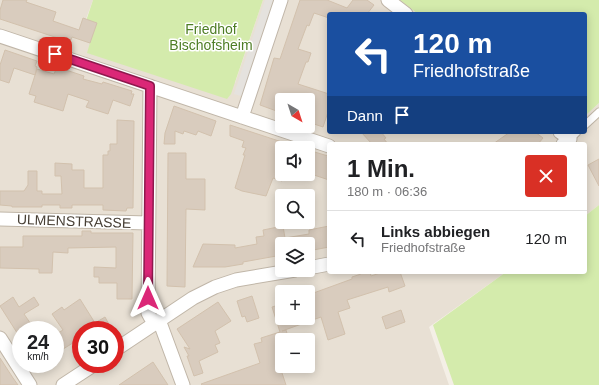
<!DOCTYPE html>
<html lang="de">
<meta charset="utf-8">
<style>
body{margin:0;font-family:Helvetica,sans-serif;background:#f6f6f6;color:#202124;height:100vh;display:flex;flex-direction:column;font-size:15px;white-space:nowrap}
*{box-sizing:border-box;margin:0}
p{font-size:13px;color:#757577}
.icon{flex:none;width:22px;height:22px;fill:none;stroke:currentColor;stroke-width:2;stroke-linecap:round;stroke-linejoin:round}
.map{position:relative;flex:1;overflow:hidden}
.drawer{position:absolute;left:327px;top:142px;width:260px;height:132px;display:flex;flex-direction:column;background:#fff;border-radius:4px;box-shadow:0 2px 10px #0003}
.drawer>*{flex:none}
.banner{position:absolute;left:327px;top:12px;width:260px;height:122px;border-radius:4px;box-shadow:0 2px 10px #0003;background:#1a4fa0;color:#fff;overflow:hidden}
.needle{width:26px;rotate:141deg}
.controls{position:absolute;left:275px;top:93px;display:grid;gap:8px}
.controls a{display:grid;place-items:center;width:40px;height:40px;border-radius:4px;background:#fff;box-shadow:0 2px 10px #0003;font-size:20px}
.speed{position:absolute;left:12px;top:321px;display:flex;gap:8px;font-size:20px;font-weight:700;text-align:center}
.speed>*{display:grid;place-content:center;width:52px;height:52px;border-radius:50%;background:#fff;box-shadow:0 2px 10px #0003;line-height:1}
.speed small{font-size:10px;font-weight:400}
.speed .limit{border:6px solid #d22;background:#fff;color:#111}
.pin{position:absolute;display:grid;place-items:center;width:34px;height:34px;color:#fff;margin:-17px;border-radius:8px;box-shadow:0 2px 6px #0006}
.me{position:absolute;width:44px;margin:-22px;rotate:0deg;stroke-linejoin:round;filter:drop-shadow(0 0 3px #0008)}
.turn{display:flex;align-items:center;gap:14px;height:84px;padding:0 20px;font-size:18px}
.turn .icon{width:52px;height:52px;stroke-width:2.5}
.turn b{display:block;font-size:28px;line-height:34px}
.then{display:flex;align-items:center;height:38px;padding:0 20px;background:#0003;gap:8px;font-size:15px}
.round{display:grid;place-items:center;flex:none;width:42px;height:42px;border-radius:4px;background:#f6f6f6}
.headline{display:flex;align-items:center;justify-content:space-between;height:68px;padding:0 20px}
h1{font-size:24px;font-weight:700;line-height:30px}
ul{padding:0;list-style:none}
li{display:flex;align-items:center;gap:12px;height:56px;padding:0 20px;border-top:1px solid #e0e0e0}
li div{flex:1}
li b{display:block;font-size:15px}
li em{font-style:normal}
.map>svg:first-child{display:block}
</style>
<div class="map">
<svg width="599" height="385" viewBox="0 0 599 385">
<rect width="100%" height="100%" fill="#f4efe6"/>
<!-- residential -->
<path fill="#e8e0d4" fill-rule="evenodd" d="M 0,0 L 93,0 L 86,19 L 235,83 L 263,0 L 400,0 L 418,14 L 329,14 L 329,132 L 585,132 L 585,116 L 599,103 L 599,205 L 585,216 L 585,144 L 329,144 L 329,272 L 506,272 L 429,327 L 449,385 L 0,385 ZM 282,100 L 308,100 L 308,126 L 282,126 ZM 282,148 L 308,148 L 308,174 L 282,174 ZM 282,196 L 308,196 L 308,222 L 282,222 ZM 282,244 L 308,244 L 308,270 L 282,270 ZM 282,292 L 308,292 L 308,318 L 282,318 ZM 21,330 L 55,330 L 55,364 L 21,364 ZM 81,330 L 115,330 L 115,364 L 81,364 ZM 282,340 L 308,340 L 308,366 L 282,366 Z"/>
<!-- green -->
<path fill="#d4ebac" d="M 93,0 L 263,0 L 231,94 L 227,99 L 87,53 L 92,36 L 82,33 Z
M 400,0 L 599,0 L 599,103 L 585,116 L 585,14 L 418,14 Z
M 599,205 L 599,385 L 454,385 L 433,325 L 506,272 L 585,272 L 585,216 Z"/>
<!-- parking -->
<path fill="#e5e2de" d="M 265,0 L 281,0 L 248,98 L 234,94 Z"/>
<!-- building -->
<path fill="#d9ccbe" stroke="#d2c1ad" d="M 3,0 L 27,0 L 26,2 L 56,12 L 53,21 L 79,30 L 83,18 L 97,23 L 90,43 L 72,37 L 70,42 L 0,19 L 0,10 Z
M 300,0 L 327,0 L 347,8 L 353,0 L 367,0 L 374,5 L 367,14 L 329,14 L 329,18 L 314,13 L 309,26 L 307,25 L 298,49 L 311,53 L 308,62 L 306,62 L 298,84 L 329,94 L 329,109 L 323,127 L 308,122 L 308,100 L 282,100 L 282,113 L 260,105 L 274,58 L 280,59 Z
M 5,50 L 37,61 L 35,66 L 37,67 L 35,75 L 14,68 L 9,83 L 0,80 L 0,65 Z
M 57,67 L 84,76 L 83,79 L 102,84 L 103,82 L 132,91 L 131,94 L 134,94 L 130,106 L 113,100 L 108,114 L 86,107 L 89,101 L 68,94 L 63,111 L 34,102 L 36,96 L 29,94 L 37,69 L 54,74 Z
M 174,106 L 216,121 L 211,136 L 198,131 L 196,135 L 184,131 L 183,134 L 175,131 L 175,144 L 164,144 L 165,133 Z
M 117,120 L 134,121 L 133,208 L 127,208 L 126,211 L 103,210 L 103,205 L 72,205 L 72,208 L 60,208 L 60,205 L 42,205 L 42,207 L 12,207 L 12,206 L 0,205 L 0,191 L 24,191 L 28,185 L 28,171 L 37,171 L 37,191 L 42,191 L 42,194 L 62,194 L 61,176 L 55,176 L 55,163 L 72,164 L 72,170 L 84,170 L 84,188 L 103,188 L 103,155 L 108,155 L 108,151 L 110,151 L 110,144 L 117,144 Z
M 230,125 L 282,142 L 282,181 L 273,178 L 266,196 L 242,191 L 235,188 L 245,155 L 243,155 L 246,148 L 242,147 L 244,141 L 230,136 Z
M 361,132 L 381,132 L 386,138 L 384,139 L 388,144 L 372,144 Z
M 510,132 L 535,132 L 543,138 L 538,144 L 493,144 Z
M 308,150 L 328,156 L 327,158 L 329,158 L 329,180 L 308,173 Z
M 168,153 L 186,153 L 186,179 L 205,179 L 205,210 L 186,209 L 185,287 L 167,286 Z
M 599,159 L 599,186 L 588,165 Z
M 283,226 L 285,238 L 309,234 L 309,230 L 329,226 L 329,247 L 308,251 L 308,244 L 282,244 L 282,255 L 243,262 L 243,264 L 225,267 L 193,267 L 203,244 L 235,245 L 235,248 L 257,244 L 256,237 L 264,236 L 263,230 Z
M 82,231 L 91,231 L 91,233 L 133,233 L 132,299 L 117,299 L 117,283 L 99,283 L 99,277 L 94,277 L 94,267 L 116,268 L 116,247 L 68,248 L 68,253 L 53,252 L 52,273 L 39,273 L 39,269 L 0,268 L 0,247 L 23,247 L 23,236 L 82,236 Z
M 361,272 L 370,272 L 371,276 L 383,272 L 400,272 L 405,286 L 389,292 L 388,287 L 347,300 L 350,308 L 338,312 L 345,334 L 328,340 L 321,317 L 282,331 L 286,330 L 289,340 L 282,340 L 282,353 L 276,355 L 286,385 L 202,385 L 201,384 L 260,363 L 254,344 L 262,342 L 261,338 L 280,332 L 272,307 L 282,304 L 282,318 L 308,318 L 308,295 L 352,279 L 352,277 L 361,274 Z
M 252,296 L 259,318 L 247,322 L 245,316 L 242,317 L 237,301 Z
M 13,297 L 19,307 L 34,297 L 39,305 L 24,314 L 35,330 L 21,330 L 21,339 L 0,306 Z
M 80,299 L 95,323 L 105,317 L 112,330 L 81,330 L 81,338 L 55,354 L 55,335 L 63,330 L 52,314 L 62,307 L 64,310 Z
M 218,302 L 231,321 L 215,331 L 220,343 L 215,345 L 218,352 L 199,361 L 203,373 L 194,376 L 187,356 L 189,356 L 184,347 L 190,349 L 177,329 Z
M 401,310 L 405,322 L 386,329 L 382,317 Z
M 0,358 L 13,378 L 18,385 L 0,385 Z
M 153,362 L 168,385 L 119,385 Z"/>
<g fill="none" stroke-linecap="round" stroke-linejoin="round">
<defs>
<path id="service" d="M 585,125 L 599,112
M 570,139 L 577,132"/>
<path id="minor" d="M 388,0 L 406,14
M 0,36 L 329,146
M 150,86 L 148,313 L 154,324
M 242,117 L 281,0
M 560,132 L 570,139 L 563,144
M 0,219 L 148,223
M 308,268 L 329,264
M 159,320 L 183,385
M 0,338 L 30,385
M 115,350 L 193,298 L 215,287 L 236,280 L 295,270
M 63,385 L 95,364"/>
</defs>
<!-- service casing -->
<use href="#service" stroke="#c0b6a8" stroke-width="9"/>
<!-- minor casing -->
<use href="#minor" stroke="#c0b6a8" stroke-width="15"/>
<!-- service -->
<use href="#service" stroke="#fff" stroke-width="7"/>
<!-- minor -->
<use href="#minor" stroke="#fff" stroke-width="13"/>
</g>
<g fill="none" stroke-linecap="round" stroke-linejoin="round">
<defs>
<path id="route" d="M 55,54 L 150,86 L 148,298"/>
</defs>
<!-- route casing -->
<use href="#route" stroke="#8e194d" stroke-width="10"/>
<!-- route -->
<use href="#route" stroke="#db2777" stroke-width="7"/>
</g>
<g text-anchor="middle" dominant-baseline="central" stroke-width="3" stroke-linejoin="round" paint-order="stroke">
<!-- park labels -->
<g font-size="14" fill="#4d7d24" stroke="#fff">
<text x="211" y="29">Friedhof<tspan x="211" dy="16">Bischofsheim</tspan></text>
</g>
<!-- street labels -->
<g font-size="14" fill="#473f35" stroke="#fff">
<text transform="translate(74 221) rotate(2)">ULMENSTRASSE</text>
</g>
</g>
</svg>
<div class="controls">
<a><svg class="needle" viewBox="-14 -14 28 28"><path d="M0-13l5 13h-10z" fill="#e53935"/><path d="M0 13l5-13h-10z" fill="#757577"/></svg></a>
<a><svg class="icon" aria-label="sound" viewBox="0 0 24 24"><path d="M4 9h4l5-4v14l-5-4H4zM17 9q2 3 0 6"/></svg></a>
<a><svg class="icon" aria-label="search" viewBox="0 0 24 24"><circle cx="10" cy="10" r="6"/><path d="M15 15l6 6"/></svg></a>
<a><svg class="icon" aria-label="layers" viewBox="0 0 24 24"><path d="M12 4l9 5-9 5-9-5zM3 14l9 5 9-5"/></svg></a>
<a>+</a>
<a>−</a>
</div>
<div class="speed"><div>24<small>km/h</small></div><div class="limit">30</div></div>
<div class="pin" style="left:55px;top:54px;background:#d93025"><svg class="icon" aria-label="arrive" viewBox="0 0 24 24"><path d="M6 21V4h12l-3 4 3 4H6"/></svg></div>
<svg class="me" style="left:148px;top:298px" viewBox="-20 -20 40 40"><path d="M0-17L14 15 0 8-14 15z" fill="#db2777" stroke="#fff" stroke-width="4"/></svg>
<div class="banner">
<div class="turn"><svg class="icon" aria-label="left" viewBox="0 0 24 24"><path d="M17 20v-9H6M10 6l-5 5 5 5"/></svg><div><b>120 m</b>Friedhofstraße</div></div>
<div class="then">Dann<svg class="icon" aria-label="arrive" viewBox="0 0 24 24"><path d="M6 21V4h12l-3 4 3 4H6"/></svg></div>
</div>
<section class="drawer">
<div class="headline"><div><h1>1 Min.</h1><p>180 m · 06:36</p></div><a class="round" style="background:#d93025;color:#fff"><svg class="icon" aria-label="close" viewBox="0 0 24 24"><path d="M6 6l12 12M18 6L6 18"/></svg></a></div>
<ul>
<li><svg class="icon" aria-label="left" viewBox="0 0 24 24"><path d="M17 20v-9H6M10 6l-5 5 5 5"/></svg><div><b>Links abbiegen</b><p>Friedhofstraße</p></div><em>120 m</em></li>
</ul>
</section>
</div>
